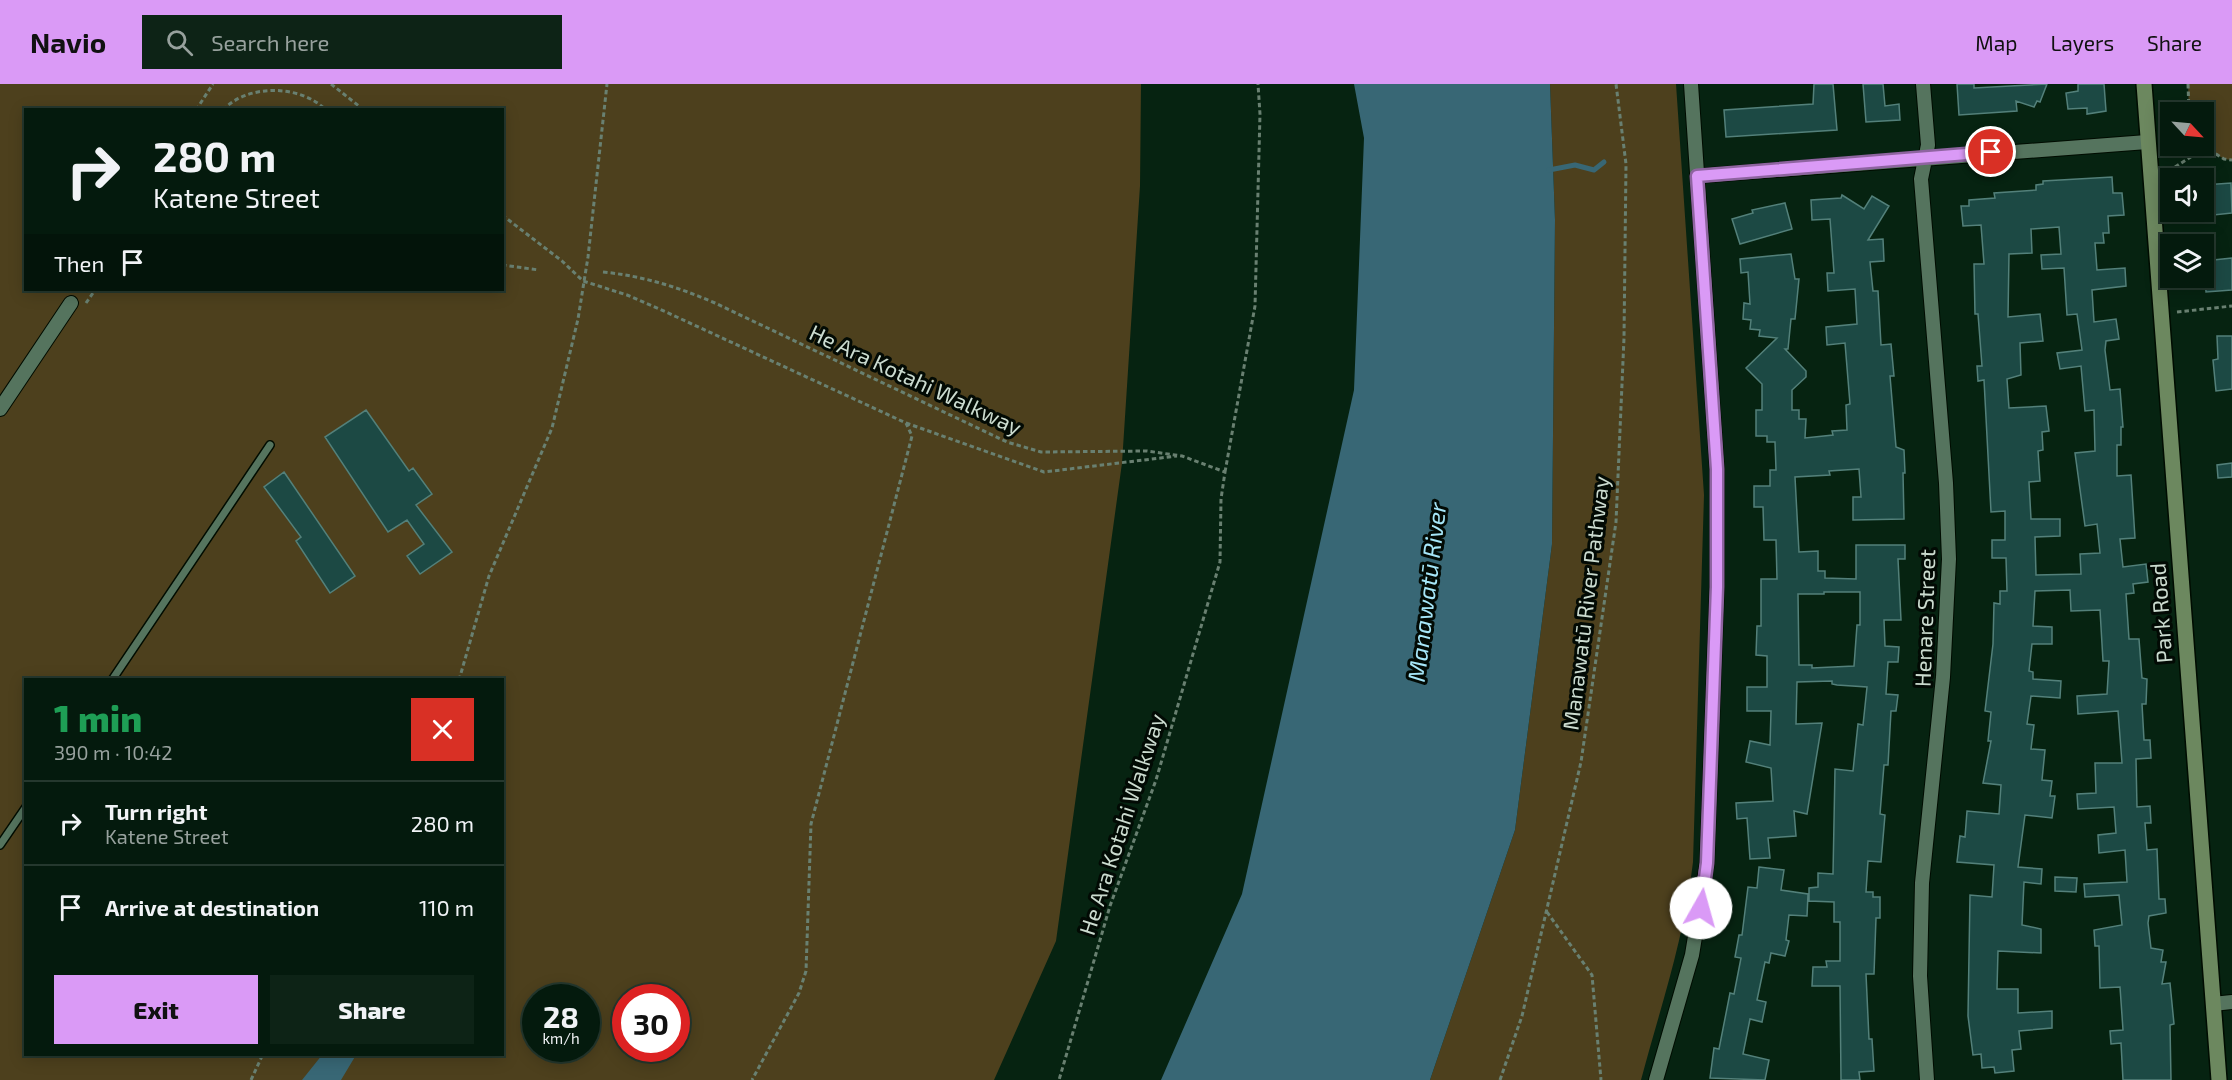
<!DOCTYPE html>
<meta charset="utf-8">
<style>
body{margin:0;font-family:"Exo 2",sans-serif;background:#0d2316;color:#f1f3f6;height:100vh;display:flex;flex-direction:column;font-size:22px;white-space:nowrap}
*{box-sizing:border-box;margin:0}
p{font-size:20px;color:#97a19d}
.icon{flex:none;width:33px;height:33px;fill:none;stroke:currentColor;stroke-width:2;stroke-linecap:round;stroke-linejoin:round}
.map{position:relative;flex:1;overflow:hidden}
.side{position:absolute;left:24px;top:594px;width:480px;height:378px;display:flex;flex-direction:column;background:#041a0d;border-radius:0px;box-shadow:0 3px 15px #0003,0 0 0 2px #25382e}
.side>*{flex:none}
.banner{position:absolute;left:24px;top:24px;width:480px;height:183px;border-radius:0px;box-shadow:0 3px 15px #0003,0 0 0 2px #25382e;background:#041a0d;color:#f1f3f6;overflow:hidden}
.needle{width:39px;rotate:116deg}
.tools{position:absolute;left:2160px;top:18px;display:grid;gap:12px}
.tools a{display:grid;place-items:center;width:54px;height:54px;border-radius:0px;background:#041a0d;box-shadow:0 3px 15px #0003,0 0 0 2px #25382e;font-size:30px}
.speed{position:absolute;left:522px;top:900px;display:flex;gap:12px;font-size:30px;font-weight:700;text-align:center}
.speed>*{display:grid;place-content:center;width:78px;height:78px;border-radius:50%;background:#041a0d;box-shadow:0 3px 15px #0003,0 0 0 2px #25382e;line-height:1}
.speed small{font-size:15px;font-weight:400}
.speed .limit{border:9px solid #d22;background:#fff;color:#111}
.pin{position:absolute;display:grid;place-items:center;width:51px;height:51px;color:#fff;margin:-26px;border:3px solid #fff;border-radius:50%;box-shadow:0 2px 6px #0007}
.me{position:absolute;width:66px;margin:-33px;rotate:7deg;stroke-linejoin:round;filter:drop-shadow(0 0 4px #0008)}
.turn{display:flex;align-items:center;gap:21px;height:126px;padding:0 30px;font-size:27px}
.turn .icon{width:78px;height:78px;stroke-width:2.5}
.turn b{display:block;font-size:42px;line-height:51px}
.then{display:flex;align-items:center;height:57px;padding:0 30px;background:#0003;gap:12px;font-size:22px}
.round{display:grid;place-items:center;flex:none;width:63px;height:63px;border-radius:0px;background:#0d2316}
.summary{display:flex;align-items:center;justify-content:space-between;height:102px;padding:0 30px}
h1{font-size:36px;font-weight:800;line-height:45px;color:#1e9e55}
.primary-button{display:flex;gap:12px;margin-top:auto;padding:12px 30px}
.primary-button a{flex:1;height:69px;border-radius:0px;background:#da9af6;color:#111;font-size:24px;font-weight:800;line-height:69px;text-align:center}
.primary-button a+a{background:#0d2316;color:#f1f3f6}
ul{padding:0;list-style:none}
li{display:flex;align-items:center;gap:18px;height:84px;padding:0 30px;border-top:2px solid #25382e}
li div{flex:1}
li b{display:block;font-size:22px}
li em{font-style:normal}
header{display:flex;align-items:center;gap:36px;box-sizing:border-box;height:84px;padding:0 30px;background:#da9af6;color:#111}
header strong{font-size:28px}
nav{display:flex;gap:33px;margin-inline-start:auto;font-size:21px}
.search{width:420px;height:54px;background:#0d2316;display:flex;align-items:center;gap:15px;box-sizing:border-box;padding:0 21px;border-radius:0px;color:#97a19d;font-size:22px}
.map>svg:first-child{display:block}
</style>
<header>
<strong>Navio</strong>
<div class="search"><svg class="icon" aria-label="search" viewBox="0 0 24 24"><circle cx="10" cy="10" r="6"/><path d="M15 15l6 6"/></svg>Search here</div>
<nav><a>Map</a><a>Layers</a><a>Share</a></nav>
</header>
<div class="map">
<svg width="2232" height="996" viewBox="0 0 2232 996">
<rect width="100%" height="100%" fill="#062311"/>
<!-- green -->
<path fill="#4d401d" fill-rule="evenodd" d="M 0,0 L 1141,0 L 1140,102 L 1122,379 L 1056,857 L 994,996 L 0,996 ZM 26,26 L 502,26 L 502,206 L 26,206 ZM 26,596 L 502,596 L 502,970 L 26,970 ZM 536,914 L 586,914 L 586,964 L 536,964 ZM 626,914 L 676,914 L 676,964 L 626,964 Z
M 1550,0 L 1676,0 L 1704,411 L 1693,778 C 1684,856 1661,921 1641,996 L 1430,996 L 1515,746 L 1552,460 L 1555,136 Z
M 2188,0 L 2232,0 L 2232,76 L 2224,75 L 2203,62 L 2204,28 L 2189,28 Z"/>
<!-- water -->
<path fill="#386775" d="M 1354,0 L 1550,0 L 1555,136 L 1552,460 L 1515,746 L 1430,996 L 1161,996 L 1242,810 L 1354,306 L 1364,54 Z
M 322,971 L 322,970 L 356,971 L 341,996 L 302,996 Z"/>
<g fill="none" stroke-linecap="round" stroke-linejoin="round">
<!-- stream -->
<path stroke="#386775" stroke-width="5" d="M 1549,86 L 1575,81 L 1594,86 L 1604,78"/>
</g>
<!-- building -->
<path fill="#1c4944" stroke="#53807a" stroke-width="1.5" fill-rule="evenodd" d="M 1814,0 L 1833,0 L 1837,46 L 1726,53 L 1724,26 L 1813,20 Z
M 1863,0 L 1883,0 L 1885,22 L 1899,20 L 1900,36 L 1866,38 Z
M 1957,0 L 1974,0 L 1974,4 L 2047,0 L 2040,18 L 2037,17 L 2034,23 L 2016,17 L 2017,27 L 1959,31 Z
M 2078,0 L 2104,0 L 2106,27 L 2087,30 L 2087,24 L 2068,25 L 2066,9 L 2078,7 Z
M 2112,93 L 2113,109 L 2122,109 L 2124,131 L 2108,132 L 2109,149 L 2103,149 L 2104,159 L 2095,159 L 2097,186 L 2125,184 L 2126,202 L 2092,206 L 2094,238 L 2116,235 L 2119,255 L 2106,257 L 2105,266 L 2110,306 L 2120,305 L 2123,343 L 2121,343 L 2121,361 L 2117,361 L 2117,392 L 2131,391 L 2135,454 L 2120,455 L 2123,483 L 2146,480 L 2148,498 L 2133,500 L 2134,509 L 2126,510 L 2129,555 L 2139,555 L 2142,594 L 2147,595 L 2146,620 L 2142,620 L 2144,656 L 2150,656 L 2151,674 L 2136,675 L 2137,723 L 2150,722 L 2151,739 L 2145,739 L 2147,766 L 2157,765 L 2159,815 L 2165,815 L 2166,829 L 2149,832 L 2148,839 L 2151,864 L 2163,866 L 2161,878 L 2166,878 L 2162,900 L 2170,899 L 2174,940 L 2170,941 L 2171,996 L 2123,996 L 2121,959 L 2111,960 L 2110,947 L 2123,946 L 2120,903 L 2100,904 L 2099,862 L 2095,862 L 2094,846 L 2122,841 L 2119,811 L 2085,813 L 2084,800 L 2127,798 L 2125,766 L 2099,769 L 2098,751 L 2116,749 L 2114,723 L 2078,725 L 2077,710 L 2096,709 L 2095,679 L 2122,679 L 2118,627 L 2078,630 L 2077,612 L 2107,610 L 2109,577 L 2103,577 L 2100,526 L 2071,527 L 2070,506 L 2035,507 L 2033,542 L 2052,543 L 2052,560 L 2032,560 L 2029,587 L 2033,588 L 2033,595 L 2061,597 L 2060,614 L 2031,612 L 2027,640 L 2034,641 L 2031,665 L 2045,666 L 2042,696 L 2052,697 L 2050,712 L 2055,712 L 2052,734 L 2025,731 L 2018,783 L 2042,785 L 2041,800 L 2024,798 L 2022,841 L 2041,845 L 2041,869 L 1998,867 L 1997,905 L 2018,905 L 2018,929 L 2052,927 L 2052,944 L 2019,947 L 2021,965 L 2012,966 L 2014,987 L 1995,989 L 1994,983 L 1982,984 L 1981,970 L 1973,971 L 1968,932 L 1970,811 L 1992,813 L 1994,781 L 1957,778 L 1960,752 L 1965,753 L 1967,727 L 1999,730 L 2001,701 L 1983,699 L 1991,657 L 1988,657 L 1991,628 L 1985,627 L 1993,560 L 1994,519 L 2000,520 L 2000,507 L 2007,507 L 2006,474 L 1992,474 L 1992,456 L 2005,456 L 2005,427 L 1991,428 L 1984,296 L 1978,297 L 1977,282 L 1982,282 L 1978,230 L 1975,230 L 1974,180 L 1984,180 L 1981,141 L 1963,142 L 1961,122 L 1969,122 L 1969,116 L 1995,114 L 1994,109 L 2036,106 L 2036,101 L 2043,100 L 2043,97 ZM 2059,143 L 2061,170 L 2041,171 L 2042,185 L 2064,184 L 2067,231 L 2077,230 L 2082,266 L 2057,269 L 2060,285 L 2081,282 L 2085,327 L 2094,326 L 2095,367 L 2075,369 L 2085,442 L 2097,440 L 2100,469 L 2080,470 L 2081,490 L 2036,491 L 2035,453 L 2060,452 L 2060,435 L 2031,435 L 2029,398 L 2040,397 L 2038,367 L 2043,366 L 2042,348 L 2049,347 L 2046,322 L 2009,324 L 2007,295 L 2021,291 L 2020,259 L 2043,257 L 2040,230 L 2008,233 L 2009,170 L 2032,169 L 2031,145 Z
M 2231,99 L 2232,129 L 2204,132 L 2204,101 Z
M 1842,111 L 1864,125 L 1872,112 L 1889,122 L 1868,156 L 1883,155 L 1884,177 L 1870,178 L 1873,207 L 1878,207 L 1881,261 L 1891,260 L 1894,292 L 1890,292 L 1896,363 L 1904,366 L 1905,389 L 1903,389 L 1904,435 L 1853,436 L 1853,413 L 1861,413 L 1859,385 L 1829,387 L 1830,391 L 1795,393 L 1799,468 L 1818,467 L 1818,487 L 1825,487 L 1825,494 L 1856,495 L 1856,461 L 1905,461 L 1905,475 L 1898,475 L 1901,536 L 1884,536 L 1885,562 L 1899,563 L 1898,578 L 1888,578 L 1886,610 L 1898,611 L 1896,627 L 1891,627 L 1888,681 L 1884,681 L 1880,730 L 1885,731 L 1881,778 L 1868,777 L 1866,808 L 1873,808 L 1873,813 L 1880,813 L 1880,834 L 1876,834 L 1874,890 L 1866,890 L 1869,955 L 1872,955 L 1874,987 L 1859,988 L 1860,996 L 1841,996 L 1840,902 L 1812,902 L 1813,883 L 1827,883 L 1826,877 L 1840,877 L 1840,838 L 1834,838 L 1834,818 L 1809,817 L 1809,804 L 1818,803 L 1818,789 L 1833,790 L 1835,685 L 1853,687 L 1858,640 L 1863,641 L 1867,603 L 1837,601 L 1832,600 L 1832,597 L 1797,598 L 1796,640 L 1822,639 L 1807,730 L 1794,727 L 1796,752 L 1768,754 L 1770,774 L 1750,775 L 1747,734 L 1737,735 L 1736,719 L 1773,717 L 1771,684 L 1746,678 L 1750,657 L 1770,661 L 1771,627 L 1747,627 L 1747,603 L 1767,603 L 1767,572 L 1756,571 L 1757,542 L 1761,542 L 1761,495 L 1777,495 L 1776,456 L 1764,456 L 1763,423 L 1754,423 L 1754,402 L 1770,402 L 1770,386 L 1776,386 L 1775,358 L 1767,358 L 1767,352 L 1756,352 L 1756,326 L 1762,326 L 1762,300 L 1746,284 L 1777,254 L 1759,252 L 1760,246 L 1750,245 L 1751,236 L 1743,235 L 1744,219 L 1750,220 L 1748,188 L 1741,189 L 1740,175 L 1791,170 L 1795,195 L 1799,195 L 1795,235 L 1791,235 L 1788,265 L 1785,265 L 1806,287 L 1806,293 L 1792,306 L 1792,326 L 1799,326 L 1799,335 L 1806,335 L 1805,354 L 1833,351 L 1832,347 L 1847,346 L 1846,321 L 1850,320 L 1845,259 L 1827,261 L 1826,243 L 1857,240 L 1855,205 L 1828,207 L 1827,189 L 1834,189 L 1830,135 L 1812,136 L 1811,116 L 1841,114 ZM 1824,508 L 1860,508 L 1860,541 L 1857,541 L 1854,582 L 1812,584 L 1812,581 L 1799,581 L 1798,510 L 1824,510 Z
M 1785,119 L 1792,145 L 1740,160 L 1732,135 L 1753,129 L 1752,126 Z
M 2232,174 L 2232,206 L 2206,208 L 2204,177 Z
M 2217,252 L 2232,252 L 2232,305 L 2216,307 L 2213,276 L 2218,275 Z
M 366,326 L 409,387 L 413,384 L 432,410 L 416,421 L 452,468 L 420,490 L 407,472 L 424,460 L 407,436 L 388,448 L 325,353 Z
M 2232,379 L 2232,393 L 2218,394 L 2217,381 Z
M 284,388 L 355,492 L 330,509 L 296,457 L 301,453 L 264,403 Z
M 1759,783 L 1784,786 L 1781,806 L 1808,810 L 1807,832 L 1789,831 L 1786,856 L 1789,857 L 1785,872 L 1771,869 L 1769,879 L 1765,878 L 1757,916 L 1766,918 L 1762,938 L 1750,935 L 1743,970 L 1769,976 L 1765,996 L 1710,994 L 1714,964 L 1719,965 L 1730,909 L 1734,910 L 1741,874 L 1735,873 L 1739,851 L 1742,851 L 1748,803 L 1757,804 Z
M 2055,793 L 2077,794 L 2076,808 L 2055,807 Z"/>
<g fill="none" stroke-linecap="round" stroke-linejoin="round">
<defs>
<path id="service" d="M 112,596 L 270,361
M 0,761 L 26,723"/>
<path id="minor" d="M 1923,0 L 1928,61 L 1921,95 L 1946,399 L 1949,475 L 1943,593 L 1922,799 L 1920,892 L 1927,996
M 1697,92 L 2147,58
M 0,325 L 71,219
M 2213,920 L 2232,918
M 1656,996 L 1692,871 L 1707,779 L 1717,503 L 1717,385 L 1691,0"/>
<path id="secondary" d="M 2144,0 L 2219,996"/>
</defs>
<!-- service casing -->
<use href="#service" stroke="#000c01" stroke-width="10"/>
<!-- minor casing -->
<use href="#minor" stroke="#000c01" stroke-width="16"/>
<!-- secondary casing -->
<use href="#secondary" stroke="#000c01" stroke-width="18"/>
<!-- path -->
<path stroke="#698071" stroke-width="3" stroke-dasharray="4.5 3" stroke-linecap="butt" d="M 331,0 L 364,26
M 2188,0 L 2189,28
M 196,26 L 213,0
M 223,26 C 247,0 300,0 326,26
M 2203,62 L 2224,75 L 2232,76
M 2175,83 L 2205,64
M 502,131 L 562,177 L 583,197 L 627,211 L 666,228 L 906,339 L 912,352 L 811,740 L 806,887 L 799,909 L 752,996
M 502,181 L 539,186
M 603,188 C 643,192 678,203 715,219 L 1007,358 L 1041,368 L 1147,367 L 1182,372 L 1225,388 L 1221,415 L 1220,478 L 1156,696 L 1110,822 L 1059,996
M 86,219 L 95,206
M 2177,228 L 2232,222
M 906,339 L 1044,388 L 1177,372
M 1225,388 L 1255,222 L 1260,30 L 1258,0
M 459,596 L 489,492 L 552,344 L 578,235 L 588,173 L 607,0
M 1547,828 L 1592,891 L 1601,996
M 251,996 L 263,970
M 1500,996 L 1522,932 L 1581,678 L 1616,438 L 1624,254 L 1626,80 L 1616,0"/>
<!-- service -->
<use href="#service" stroke="#55745e" stroke-width="7"/>
<!-- minor -->
<use href="#minor" stroke="#55745e" stroke-width="14"/>
<!-- secondary -->
<use href="#secondary" stroke="#6c885f" stroke-width="15"/>
</g>
<g fill="none" stroke-linecap="round" stroke-linejoin="round">
<defs>
<path id="route" d="M 1701,824 L 1707,779 L 1717,503 L 1717,385 L 1697,92 L 1991,68"/>
</defs>
<!-- route casing -->
<use href="#route" stroke="#8e64a0" stroke-width="15"/>
<!-- route -->
<use href="#route" stroke="#da9af6" stroke-width="10"/>
</g>
<g text-anchor="middle" dominant-baseline="central" stroke-width="6" stroke-linejoin="round" paint-order="stroke">
<!-- street labels -->
<g font-size="22" fill="#cbdbcf" stroke="#020a04">
<text transform="translate(916 295) rotate(25)">He Ara Kotahi Walkway</text>
<text transform="translate(1585 519) rotate(-83)">Manawatū River Pathway</text>
<text transform="translate(2160 529) rotate(-94)">Park Road</text>
<text transform="translate(1924 534) rotate(-88)">Henare Street</text>
<text transform="translate(1121 740) rotate(-72)">He Ara Kotahi Walkway</text>
</g>
<!-- water labels -->
<g font-size="24" font-style="italic" fill="#a6e6f8" stroke="#020a04">
<text transform="translate(1426 508) rotate(-83)">Manawatū River</text>
</g>
</g>
</svg>
<div class="tools">
<a><svg class="needle" viewBox="-14 -14 28 28"><path d="M0-13l5 13h-10z" fill="#e53935"/><path d="M0 13l5-13h-10z" fill="#97a19d"/></svg></a>
<a><svg class="icon" aria-label="sound" viewBox="0 0 24 24"><path d="M4 9h4l5-4v14l-5-4H4zM17 9q2 3 0 6"/></svg></a>
<a><svg class="icon" aria-label="layers" viewBox="0 0 24 24"><path d="M12 4l9 5-9 5-9-5zM3 14l9 5 9-5"/></svg></a>
</div>
<div class="speed"><div>28<small>km/h</small></div><div class="limit">30</div></div>
<div class="pin" style="left:1991px;top:68px;background:#d93025"><svg class="icon" aria-label="arrive" viewBox="0 0 24 24"><path d="M6 21V4h12l-3 4 3 4H6"/></svg></div>
<svg class="me" style="left:1701px;top:824px" viewBox="-20 -20 40 40"><circle r="19" fill="#fff"/><path d="M0-13L10 11 0 6-10 11z" fill="#da9af6"/></svg>
<div class="banner">
<div class="turn"><svg class="icon" aria-label="right" viewBox="0 0 24 24"><path d="M7 20v-9h11M14 6l5 5-5 5"/></svg><div><b>280 m</b>Katene Street</div></div>
<div class="then">Then<svg class="icon" aria-label="arrive" viewBox="0 0 24 24"><path d="M6 21V4h12l-3 4 3 4H6"/></svg></div>
</div>
<section class="side">
<div class="summary"><div><h1>1 min</h1><p>390 m · 10:42</p></div><a class="round" style="background:#d93025;color:#fff"><svg class="icon" aria-label="close" viewBox="0 0 24 24"><path d="M6 6l12 12M18 6L6 18"/></svg></a></div>
<ul>
<li><svg class="icon" aria-label="right" viewBox="0 0 24 24"><path d="M7 20v-9h11M14 6l5 5-5 5"/></svg><div><b>Turn right</b><p>Katene Street</p></div><em>280 m</em></li>
<li><svg class="icon" aria-label="arrive" viewBox="0 0 24 24"><path d="M6 21V4h12l-3 4 3 4H6"/></svg><div><b>Arrive at destination</b></div><em>110 m</em></li>
</ul>
<div class="primary-button"><a>Exit</a><a>Share</a></div>
</section>
</div>
